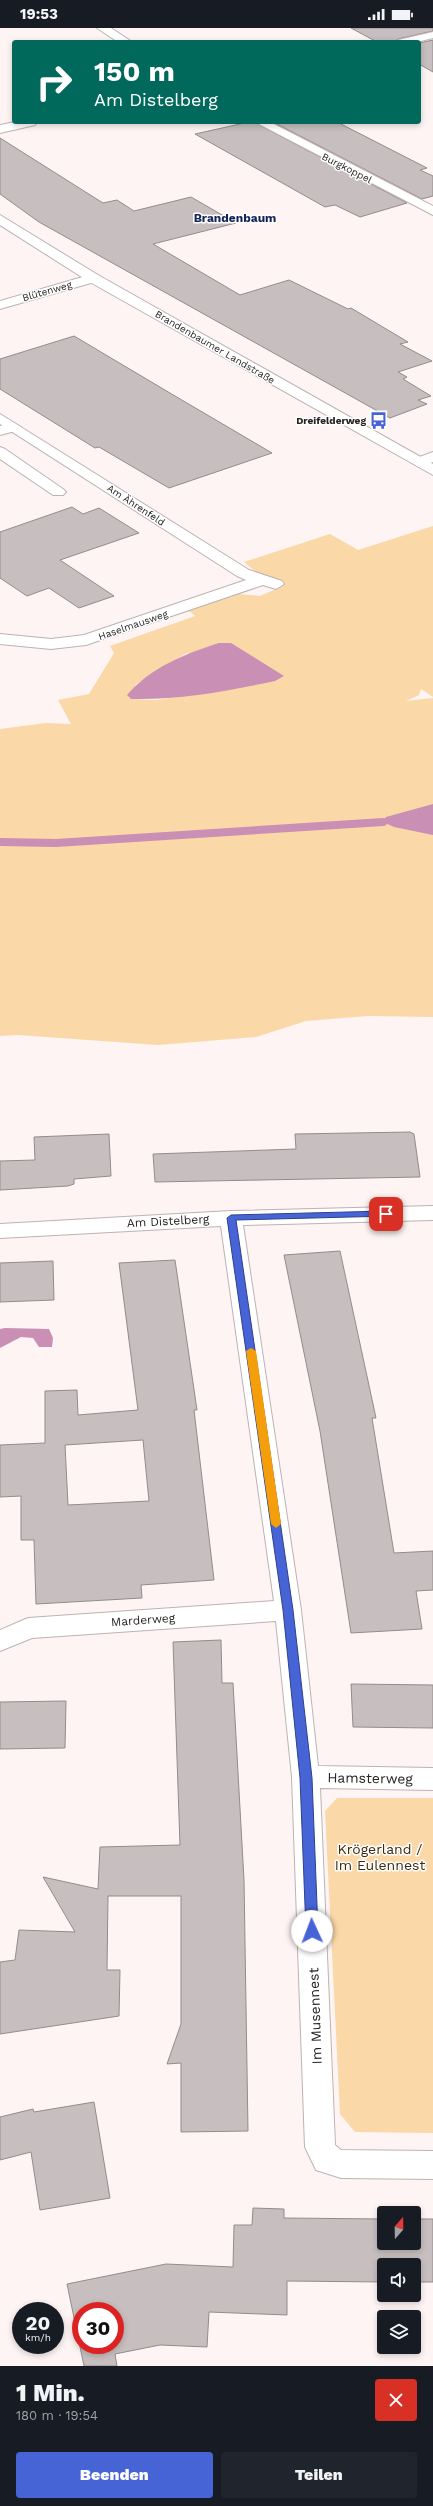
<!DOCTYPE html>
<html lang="de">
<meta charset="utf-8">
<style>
body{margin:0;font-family:"Work Sans",sans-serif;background:#20242c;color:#f1f3f6;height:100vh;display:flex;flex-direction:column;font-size:15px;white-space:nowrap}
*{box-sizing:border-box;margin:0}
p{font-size:13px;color:#9ea1a6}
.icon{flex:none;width:22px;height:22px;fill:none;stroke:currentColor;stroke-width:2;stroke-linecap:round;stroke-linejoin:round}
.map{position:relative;height:2338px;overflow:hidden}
.drawer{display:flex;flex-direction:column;background:#171b24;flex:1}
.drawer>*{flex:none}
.banner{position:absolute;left:12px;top:12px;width:409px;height:84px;border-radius:4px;box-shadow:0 2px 6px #0003;background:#00695c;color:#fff;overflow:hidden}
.needle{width:26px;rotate:20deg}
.controls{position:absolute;left:377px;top:2178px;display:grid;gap:8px}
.controls a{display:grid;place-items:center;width:44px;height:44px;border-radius:4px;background:#171b24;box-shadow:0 2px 6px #0003;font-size:20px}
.speed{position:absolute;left:12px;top:2274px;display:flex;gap:8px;font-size:20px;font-weight:700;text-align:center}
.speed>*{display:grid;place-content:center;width:52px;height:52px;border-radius:50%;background:#171b24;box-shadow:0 2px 6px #0003;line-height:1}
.speed small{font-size:10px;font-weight:400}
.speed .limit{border:6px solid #d22;background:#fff;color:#111}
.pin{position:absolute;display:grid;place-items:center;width:34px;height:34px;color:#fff;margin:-17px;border-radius:8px;box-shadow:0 2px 6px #0006}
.me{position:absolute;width:44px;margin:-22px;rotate:358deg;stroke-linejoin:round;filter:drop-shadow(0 0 3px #0008)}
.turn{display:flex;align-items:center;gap:14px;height:84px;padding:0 16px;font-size:18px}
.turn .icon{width:52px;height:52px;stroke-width:2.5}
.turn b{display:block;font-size:28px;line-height:34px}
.round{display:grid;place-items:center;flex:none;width:42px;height:42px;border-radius:4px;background:#20242c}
.overview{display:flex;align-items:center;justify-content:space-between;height:68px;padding:0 16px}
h1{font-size:24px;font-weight:800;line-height:30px}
.button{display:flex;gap:8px;margin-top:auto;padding:8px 16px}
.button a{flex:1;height:46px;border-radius:4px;background:#4764d7;color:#fff;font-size:16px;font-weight:800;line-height:46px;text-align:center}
.button a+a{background:#20242c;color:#f1f3f6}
.status{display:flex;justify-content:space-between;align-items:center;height:28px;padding:0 20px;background:#171b24;direction:ltr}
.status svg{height:11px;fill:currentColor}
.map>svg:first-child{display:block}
</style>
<div class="status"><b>19:53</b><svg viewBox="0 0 49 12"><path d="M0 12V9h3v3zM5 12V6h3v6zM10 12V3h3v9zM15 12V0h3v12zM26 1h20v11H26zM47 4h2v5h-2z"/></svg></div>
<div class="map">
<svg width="433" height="2338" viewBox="0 0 433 2338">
<rect width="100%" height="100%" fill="#fdf4f3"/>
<!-- green -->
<path fill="#fbd8a8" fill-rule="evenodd" d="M 433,498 L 433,669 L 421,661 L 419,667 L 406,673 L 433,670 L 433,989 L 368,988 L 306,993 L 256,1009 L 158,1017 L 18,1007 L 0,1008 L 0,701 L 46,695 L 71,696 L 58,672 L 89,666 L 114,625 L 110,618 L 195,588 L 189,583 L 239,566 L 260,568 L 276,561 L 244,534 L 330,506 L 358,522 ZM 187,625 L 240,660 L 156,672 L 131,671 L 136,656 Z
M 337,1770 L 433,1770 L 433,2105 L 355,2104 L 340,2086 L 325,1783 Z"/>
<!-- water -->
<path fill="#ca8fb5" d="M 219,615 L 231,615 L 284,648 L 275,653 C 228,663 180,672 131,671 L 127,667 C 151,639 185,626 219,615 Z
M 433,776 L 433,807 L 394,799 L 383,794 L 386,789 Z
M 5,1300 L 49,1301 L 53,1310 L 52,1319 L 39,1319 L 33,1310 L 21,1309 L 0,1320 L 0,1301 Z"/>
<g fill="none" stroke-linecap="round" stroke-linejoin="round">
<!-- stream -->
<path stroke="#ca8fb5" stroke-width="8" d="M 0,814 L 56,815 L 383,794"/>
</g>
<!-- building -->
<path fill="#c6bebf" stroke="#948b8d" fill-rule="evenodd" d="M 351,0 L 433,0 L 433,3 L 398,11 L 394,14 L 377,14 Z
M 433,12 L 433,44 L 419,36 L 419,15 Z
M 249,94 L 254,94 L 407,175 L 360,189 L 335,177 L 325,179 L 195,106 Z
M 273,94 L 337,94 L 427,140 L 420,142 L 433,148 L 433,168 L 422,171 Z
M 0,110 L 103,175 L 117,172 L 134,183 L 191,169 L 236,195 L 153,216 L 240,267 L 289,252 L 348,281 L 351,280 L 408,314 L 400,316 L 432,333 L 398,344 L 407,349 L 403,351 L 431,368 L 418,372 L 427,376 L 390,390 L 39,194 L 0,166 Z
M 74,308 L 175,368 L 272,425 L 169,460 L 99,419 L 95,420 L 0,361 L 0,331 Z
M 72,479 L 83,486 L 99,480 L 139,505 L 60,532 L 114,568 L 79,580 L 49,560 L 27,568 L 0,550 L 0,504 Z
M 410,1104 L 414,1106 L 420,1149 L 155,1154 L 153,1126 L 296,1121 L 295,1106 Z
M 109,1106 L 111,1148 L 74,1151 L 74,1156 L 68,1158 L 0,1162 L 0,1133 L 35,1132 L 34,1109 Z
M 340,1223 L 376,1390 L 372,1390 L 394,1525 L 433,1523 L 433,1562 L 416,1563 L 422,1601 L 351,1605 L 320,1403 L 284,1227 Z
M 175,1232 L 197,1382 L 194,1382 L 214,1552 L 141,1557 L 142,1570 L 36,1576 L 34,1512 L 21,1512 L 21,1468 L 0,1469 L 0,1417 L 45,1415 L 45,1363 L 77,1362 L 78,1387 L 138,1382 L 119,1235 ZM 143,1412 L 149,1473 L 68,1477 L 65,1417 Z
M 53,1233 L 54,1272 L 0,1274 L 0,1235 Z
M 221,1612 L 222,1655 L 233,1655 L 244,1852 L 248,2103 L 181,2104 L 181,2035 L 167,2036 L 181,1996 L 181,1868 L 108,1868 L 107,1942 L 120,1942 L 119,1988 L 0,2006 L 0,1934 L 15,1932 L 19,1902 L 75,1904 L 43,1849 L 98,1861 L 100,1819 L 180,1817 L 173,1614 Z
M 351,1656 L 433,1657 L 433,1700 L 353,1699 Z
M 66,1673 L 65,1720 L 0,1721 L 0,1674 Z
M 94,2074 L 110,2170 L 40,2182 L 31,2124 L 0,2132 L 0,2089 L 33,2081 L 34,2084 Z
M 253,2180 L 284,2181 L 284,2190 L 384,2191 L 384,2215 L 414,2215 L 414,2191 L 433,2191 L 433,2254 L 414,2254 L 414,2237 L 384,2237 L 384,2254 L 287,2253 L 287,2287 L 209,2284 L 207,2319 L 160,2317 L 115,2326 L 117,2338 L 84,2338 L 67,2256 L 166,2236 L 233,2239 L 234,2197 L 252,2197 ZM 81,2283 L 115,2283 L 115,2317 L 81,2317 Z"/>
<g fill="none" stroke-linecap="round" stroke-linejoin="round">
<defs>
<path id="lane" d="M 14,395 L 21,399 L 19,402 L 0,407 L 0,398 Z
M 0,419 L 5,421 L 63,461 L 66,464 L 63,467 L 53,467 L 0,431 Z"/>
<path id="street" d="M 97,0 L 111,0 L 132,14 L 118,14 Z
M 433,4 L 433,10 L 417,14 L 396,14 L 398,12 Z
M 15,94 L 37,94 L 35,97 L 0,105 L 0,97 Z
M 255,94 L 270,94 L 433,178 L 433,187 Z
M 93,246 L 98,247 L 100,250 L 98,253 L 0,281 L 0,273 Z
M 0,386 L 249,542 L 282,553 L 284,556 L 276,561 L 263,557 L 86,617 L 51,621 L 0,616 L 0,606 L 51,611 L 84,607 L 246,552 L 237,548 L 0,396 Z
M 433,424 L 433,434 L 419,439 L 411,434 L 414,431 Z
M 433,1178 L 433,1192 L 243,1197 L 301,1582 L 318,1738 L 433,1740 L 433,1762 L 320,1760 L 335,2117 L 341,2122 L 433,2123 L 433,2151 L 341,2150 L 316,2142 L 305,2119 L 292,1749 L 276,1593 L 32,1610 L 0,1623 L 0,1602 L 28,1590 L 274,1573 L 221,1198 L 0,1210 L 0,1196 L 231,1183 Z"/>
<path id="secondary" d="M 0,187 L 98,247 L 433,436 L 433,447 L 88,253 L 0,197 Z"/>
</defs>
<!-- lane casing -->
<use href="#lane" stroke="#bcb3b2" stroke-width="2"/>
<!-- street casing -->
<use href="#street" stroke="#bcb3b2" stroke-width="2"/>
<!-- secondary casing -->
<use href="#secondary" stroke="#bcb3b2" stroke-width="2"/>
<!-- lane -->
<use href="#lane" fill="#fff" fill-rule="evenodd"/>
<!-- street -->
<use href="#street" fill="#fff" fill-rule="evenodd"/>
<!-- secondary -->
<use href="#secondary" fill="#fff" fill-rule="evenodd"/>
</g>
<!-- route -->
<path fill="#4764d7" stroke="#2e418c" d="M 386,1183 L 391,1186 L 390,1188 L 236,1192 L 293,1582 L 312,1750 L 318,1903 L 312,1908 L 306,1903 L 300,1750 L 283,1582 L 227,1190 L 231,1187 Z"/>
<!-- slow -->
<path fill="#f59e0b" d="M 251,1320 L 256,1323 L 281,1496 L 276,1500 L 271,1496 L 246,1323 Z"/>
<!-- icons -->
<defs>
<symbol id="bus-bare" viewBox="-9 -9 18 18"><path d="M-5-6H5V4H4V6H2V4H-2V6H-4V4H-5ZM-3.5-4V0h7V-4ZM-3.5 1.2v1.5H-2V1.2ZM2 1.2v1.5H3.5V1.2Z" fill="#4764d7" stroke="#fff" stroke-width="2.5" paint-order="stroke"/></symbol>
</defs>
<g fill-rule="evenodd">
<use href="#bus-bare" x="366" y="380" width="25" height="25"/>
</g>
<g text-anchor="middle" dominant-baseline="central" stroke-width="3" stroke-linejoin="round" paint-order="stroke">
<!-- far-street labels -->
<g font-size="10" fill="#272323" stroke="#fff">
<text transform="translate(347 140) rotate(27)">Burgkoppel</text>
<text transform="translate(47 263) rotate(-16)">Blütenweg</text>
<text transform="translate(215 319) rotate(30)">Brandenbaumer Landstraße</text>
<text transform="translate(136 477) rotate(33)">Am Ährenfeld</text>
<text transform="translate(133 597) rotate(-19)">Haselmausweg</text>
</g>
<!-- far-poi labels -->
<g font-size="10" font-weight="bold" fill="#272323" stroke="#fff" text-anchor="end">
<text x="366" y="392">Dreifelderweg</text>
</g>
<!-- far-quarter labels -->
<g font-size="12" font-weight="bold" fill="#16235a" stroke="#fff">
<text x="235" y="190">Brandenbaum</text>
</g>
<!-- street labels -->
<g font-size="12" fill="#272323" stroke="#fff">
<text transform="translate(168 1193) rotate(-3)">Am Distelberg</text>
<text transform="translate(143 1592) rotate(-4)">Marderweg</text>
</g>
<!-- near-street labels -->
<g font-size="14" fill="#272323" stroke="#fff">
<text transform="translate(370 1750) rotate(1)">Hamsterweg</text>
<text transform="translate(315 1988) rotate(-92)">Im Musennest</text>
</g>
<!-- near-park labels -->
<g font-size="14" fill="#3b2910" stroke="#fff">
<text x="380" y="1821">Krögerland /<tspan x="380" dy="16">Im Eulennest</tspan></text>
</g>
</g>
</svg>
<div class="controls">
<a><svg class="needle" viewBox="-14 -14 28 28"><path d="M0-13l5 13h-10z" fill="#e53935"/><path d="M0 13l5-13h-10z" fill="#9ea1a6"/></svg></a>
<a><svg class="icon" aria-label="sound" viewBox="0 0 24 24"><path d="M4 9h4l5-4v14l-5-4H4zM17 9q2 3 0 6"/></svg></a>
<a><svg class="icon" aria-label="layers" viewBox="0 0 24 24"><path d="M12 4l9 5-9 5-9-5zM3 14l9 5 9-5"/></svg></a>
</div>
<div class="speed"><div>20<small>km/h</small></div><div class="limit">30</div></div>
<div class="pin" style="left:386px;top:1186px;background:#d93025"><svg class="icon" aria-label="arrive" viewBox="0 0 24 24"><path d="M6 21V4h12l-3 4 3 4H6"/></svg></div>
<svg class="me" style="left:312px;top:1903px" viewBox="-20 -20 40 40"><circle r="19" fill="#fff"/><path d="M0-13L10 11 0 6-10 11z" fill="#4764d7"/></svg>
<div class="banner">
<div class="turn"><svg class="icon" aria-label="right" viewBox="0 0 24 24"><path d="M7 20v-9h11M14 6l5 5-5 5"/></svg><div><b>150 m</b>Am Distelberg</div></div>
</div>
</div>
<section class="drawer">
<div class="overview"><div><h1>1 Min.</h1><p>180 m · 19:54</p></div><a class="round" style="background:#d93025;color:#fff"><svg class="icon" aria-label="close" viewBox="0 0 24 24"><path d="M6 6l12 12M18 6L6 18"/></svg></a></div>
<div class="button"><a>Beenden</a><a>Teilen</a></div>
</section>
